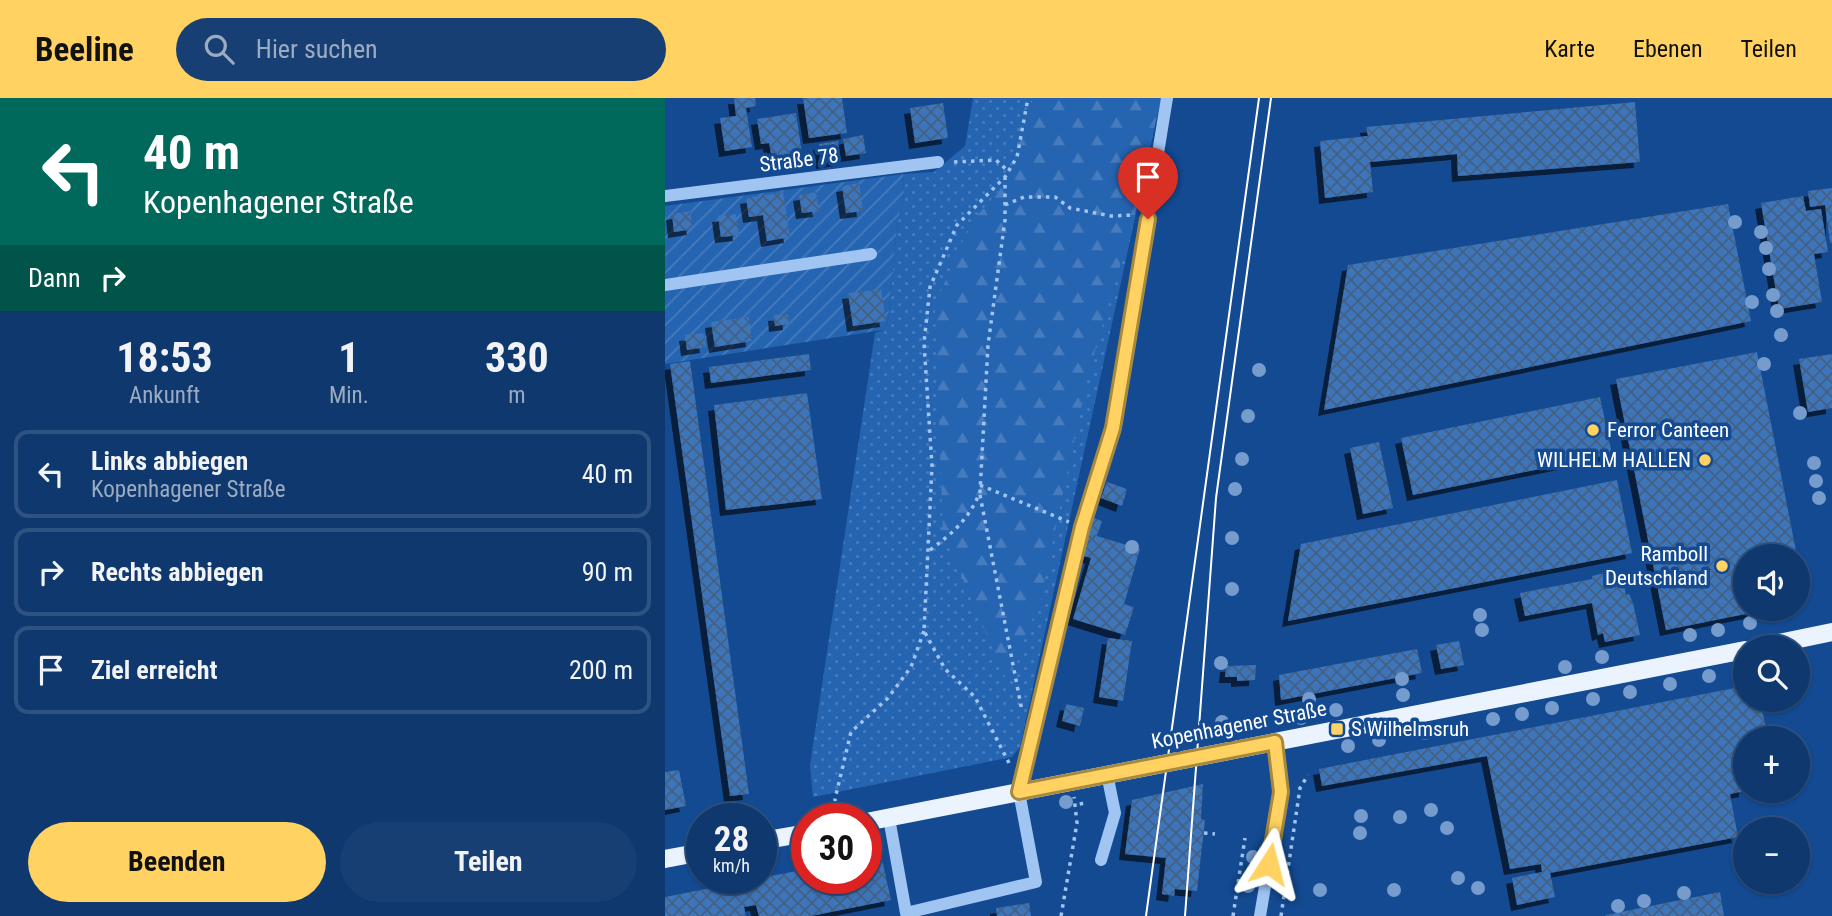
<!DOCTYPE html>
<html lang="de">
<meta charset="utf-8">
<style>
body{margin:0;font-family:"Roboto Condensed",sans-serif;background:#173f73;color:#f1f3f6;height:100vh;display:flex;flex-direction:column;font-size:26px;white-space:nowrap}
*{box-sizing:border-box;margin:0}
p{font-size:23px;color:#9bacc2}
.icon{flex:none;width:38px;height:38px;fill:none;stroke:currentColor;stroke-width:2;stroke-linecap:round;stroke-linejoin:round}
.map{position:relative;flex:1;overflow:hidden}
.sheet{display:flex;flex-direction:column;background:#0e386e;width:665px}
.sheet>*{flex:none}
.guide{background:#00695c;color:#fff;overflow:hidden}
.tools{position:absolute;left:1068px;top:446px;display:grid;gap:14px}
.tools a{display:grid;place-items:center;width:77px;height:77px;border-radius:50%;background:#0e386e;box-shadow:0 2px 5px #0004,0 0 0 2px #2e5281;font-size:35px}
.speed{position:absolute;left:21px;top:705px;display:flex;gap:14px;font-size:35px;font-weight:700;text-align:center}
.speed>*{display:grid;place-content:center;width:91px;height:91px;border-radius:50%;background:#0e386e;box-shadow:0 2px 5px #0004,0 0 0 2px #2e5281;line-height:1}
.speed small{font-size:18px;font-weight:400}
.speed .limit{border:10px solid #d22;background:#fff;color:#111}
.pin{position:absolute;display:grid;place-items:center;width:60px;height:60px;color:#fff;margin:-72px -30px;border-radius:50% 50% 50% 0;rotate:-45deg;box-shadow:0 0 7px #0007}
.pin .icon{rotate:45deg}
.me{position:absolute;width:77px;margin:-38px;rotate:9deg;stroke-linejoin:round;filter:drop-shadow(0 0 5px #0008)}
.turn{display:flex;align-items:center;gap:24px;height:147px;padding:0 28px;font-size:32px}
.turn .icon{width:91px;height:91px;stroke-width:2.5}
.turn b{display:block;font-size:49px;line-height:60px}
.then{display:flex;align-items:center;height:66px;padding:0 28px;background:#0003;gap:14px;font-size:26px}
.eta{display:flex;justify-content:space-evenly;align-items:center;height:119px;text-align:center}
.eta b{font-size:42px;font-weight:700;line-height:49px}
.primary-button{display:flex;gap:14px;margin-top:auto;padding:14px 28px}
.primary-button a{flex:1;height:80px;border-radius:42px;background:#ffd261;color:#111;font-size:28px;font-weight:700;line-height:80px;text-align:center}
.primary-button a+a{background:#173f73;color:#f1f3f6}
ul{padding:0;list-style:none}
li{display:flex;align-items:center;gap:21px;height:88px;margin:0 14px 10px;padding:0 14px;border:4px solid #2e5281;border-radius:14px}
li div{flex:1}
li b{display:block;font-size:26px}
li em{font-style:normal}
header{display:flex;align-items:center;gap:42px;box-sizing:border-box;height:98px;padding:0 35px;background:#ffd261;color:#111}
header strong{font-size:33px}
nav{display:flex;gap:38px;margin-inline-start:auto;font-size:24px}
.search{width:490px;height:63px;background:#173f73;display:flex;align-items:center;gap:18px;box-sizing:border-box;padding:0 24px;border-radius:38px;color:#9bacc2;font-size:26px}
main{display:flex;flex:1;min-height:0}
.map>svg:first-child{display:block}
</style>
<header>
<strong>Beeline</strong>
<div class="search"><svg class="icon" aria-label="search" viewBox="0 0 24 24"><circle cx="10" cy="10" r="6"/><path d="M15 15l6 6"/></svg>Hier suchen</div>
<nav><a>Karte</a><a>Ebenen</a><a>Teilen</a></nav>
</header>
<main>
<section class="sheet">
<div class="guide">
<div class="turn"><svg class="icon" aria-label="left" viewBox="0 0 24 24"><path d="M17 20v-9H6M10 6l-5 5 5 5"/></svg><div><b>40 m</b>Kopenhagener Straße</div></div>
<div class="then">Dann<svg class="icon" aria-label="right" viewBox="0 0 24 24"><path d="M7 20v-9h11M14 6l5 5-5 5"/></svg></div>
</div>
<div class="eta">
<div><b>18:53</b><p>Ankunft</p></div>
<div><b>1</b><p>Min.</p></div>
<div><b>330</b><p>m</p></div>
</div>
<ul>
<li><svg class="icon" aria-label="left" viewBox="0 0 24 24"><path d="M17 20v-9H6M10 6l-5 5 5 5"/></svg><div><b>Links abbiegen</b><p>Kopenhagener Straße</p></div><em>40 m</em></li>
<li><svg class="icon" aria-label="right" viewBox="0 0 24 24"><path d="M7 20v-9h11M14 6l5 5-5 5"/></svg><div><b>Rechts abbiegen</b></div><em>90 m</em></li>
<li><svg class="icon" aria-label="arrive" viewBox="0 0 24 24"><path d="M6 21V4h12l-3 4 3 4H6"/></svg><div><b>Ziel erreicht</b></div><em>200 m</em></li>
</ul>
<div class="primary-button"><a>Beenden</a><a>Teilen</a></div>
</section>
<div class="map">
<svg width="1167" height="818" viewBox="0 0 1167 818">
<defs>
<pattern id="grass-dots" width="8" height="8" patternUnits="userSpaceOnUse" patternTransform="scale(1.75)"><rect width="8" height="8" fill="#2564b1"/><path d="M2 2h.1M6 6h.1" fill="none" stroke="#467bbd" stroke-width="1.8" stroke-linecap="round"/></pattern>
<pattern id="forest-firs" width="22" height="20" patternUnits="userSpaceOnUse" patternTransform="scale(1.75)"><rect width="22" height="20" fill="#2564b1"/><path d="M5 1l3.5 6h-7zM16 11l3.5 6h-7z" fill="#467bbd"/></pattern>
<pattern id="garden-furrows" width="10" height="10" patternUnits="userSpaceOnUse" patternTransform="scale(1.75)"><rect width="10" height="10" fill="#2564b1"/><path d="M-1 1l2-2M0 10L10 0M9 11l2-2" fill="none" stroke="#467bbd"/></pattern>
<pattern id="building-cross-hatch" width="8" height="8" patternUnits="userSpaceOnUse" patternTransform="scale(1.75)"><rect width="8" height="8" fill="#3c74ba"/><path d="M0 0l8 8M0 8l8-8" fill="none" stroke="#446083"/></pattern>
<filter id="shadow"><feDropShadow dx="-6" dy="6" stdDeviation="0" flood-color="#0009"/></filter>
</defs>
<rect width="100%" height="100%" fill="#134a92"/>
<!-- grass -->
<path fill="url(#grass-dots)" d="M 308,0 L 496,0 L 355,649 L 347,659 L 148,699 L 145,667 L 210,235 L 218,232 L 223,223 L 232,128 L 239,97 L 238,76 L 269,74 L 300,48 Z"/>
<!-- forest -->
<path fill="url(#forest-firs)" d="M 368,0 L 496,0 L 468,124 L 424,273 L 375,504 L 341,581 L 278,436 L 270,207 L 305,126 L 343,82 Z"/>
<!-- garden -->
<path fill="url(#garden-furrows)" d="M 238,76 L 239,97 L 232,128 L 223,223 L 218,232 L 0,266 L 0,108 Z"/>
<!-- building -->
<path fill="url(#building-cross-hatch)" filter="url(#shadow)" d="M 69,0 L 90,0 L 91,8 L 81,10 L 87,49 L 60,53 L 55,20 L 71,18 Z
M 138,0 L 177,0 L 182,35 L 144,40 Z
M 970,4 L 975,64 L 793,78 L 792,56 L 705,64 L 708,94 L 660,100 L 655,43 L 703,38 L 701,29 Z
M 278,5 L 283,40 L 250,45 L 245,10 Z
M 131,15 L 137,56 L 107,60 L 104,45 L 96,46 L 92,21 Z
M 198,37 L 201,55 L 181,58 L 178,41 Z
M 173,43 L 175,62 L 157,65 L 154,46 Z
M 194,85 L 198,113 L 181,115 L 177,88 Z
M 1167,90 L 1167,145 L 1165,145 L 1160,107 L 1145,109 L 1143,93 Z
M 118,94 L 125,139 L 102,143 L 98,117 L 84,119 L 81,100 Z
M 151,94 L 154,113 L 137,115 L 134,97 Z
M 1138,98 L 1141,113 L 1156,111 L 1163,154 L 1149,156 L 1157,204 L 1114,211 L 1096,105 Z
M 1063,106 L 1086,223 L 659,312 L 683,167 Z
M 25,113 L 28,131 L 9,134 L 7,116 Z
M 71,116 L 74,137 L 56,139 L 53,118 Z
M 216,191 L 221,223 L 188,228 L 183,195 Z
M 123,216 L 124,226 L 110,228 L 109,217 Z
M 84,219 L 87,243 L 50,249 L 46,224 Z
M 39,235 L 41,249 L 22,252 L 20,237 Z
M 1092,254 L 1132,458 L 1080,458 L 1080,511 L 1100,512 L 1001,532 L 951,281 Z
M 144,256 L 146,272 L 46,285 L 44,269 Z
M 1167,256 L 1167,310 L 1143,314 L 1134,261 Z
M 25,263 L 84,696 L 65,698 L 5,266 Z
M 142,295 L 157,401 L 61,412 L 49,307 Z
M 935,299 L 947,356 L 748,397 L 736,340 Z
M 714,344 L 728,410 L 698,416 L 685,350 Z
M 952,382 L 967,455 L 623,523 L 636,446 Z
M 442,384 L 462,391 L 457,408 L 436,400 Z
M 426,419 L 437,423 L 432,438 L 475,451 L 459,506 L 469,509 L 460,537 L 408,521 L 426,460 L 415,457 Z
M 1132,465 L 1141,504 L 1132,506 Z
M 948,473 L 950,483 L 958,481 L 961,497 L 964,496 L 968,505 L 975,537 L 940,544 L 938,535 L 933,537 L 927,505 L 860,518 L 855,495 L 927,481 L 927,478 Z
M 443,540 L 467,543 L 458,603 L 434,599 Z
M 794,543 L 799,567 L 776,571 L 771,547 Z
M 752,551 L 757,575 L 616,602 L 614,577 Z
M 591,567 L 590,582 L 572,583 L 572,579 L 560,579 L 561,568 Z
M 1080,588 L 1080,602 L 1095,602 L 1103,640 L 1080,640 L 1080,693 L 1065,696 L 1073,739 L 885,775 L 890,799 L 852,807 L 847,780 L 877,774 L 876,766 L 845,771 L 822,658 L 657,688 L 654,671 Z
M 401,606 L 419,610 L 415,628 L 397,623 Z
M 14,672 L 21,708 L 0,712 L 0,674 Z
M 538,686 L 536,721 L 540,722 L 532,793 L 510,791 L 509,798 L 497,796 L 501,760 L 460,756 L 467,702 Z
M 216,757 L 226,802 L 146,818 L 94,818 L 91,807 L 79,809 L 81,818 L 0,818 L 0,799 L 142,771 L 142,780 L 201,780 L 201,760 Z
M 1055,794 L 1059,818 L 941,818 L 941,817 Z
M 364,805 L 366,818 L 332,818 L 331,810 Z"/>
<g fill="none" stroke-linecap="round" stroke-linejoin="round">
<!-- path -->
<path stroke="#a0c5f2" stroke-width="3.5" stroke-dasharray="3.5 5" stroke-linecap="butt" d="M 289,64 L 331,62 L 343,73
M 340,107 L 359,99 L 390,99 L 405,110 L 446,118 L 468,117
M 315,387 L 404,424
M 315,397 L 357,613
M 265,452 C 288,435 304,421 315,394 L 323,247 L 340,122 L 340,80
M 344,665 L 310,599 L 280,571 L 259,533 L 267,368 L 259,245 L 265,189 L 292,127 L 340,79 L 352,59 L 363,0
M 416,704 L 417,708
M 172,721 L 170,701 L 186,634 L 223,600 L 246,569 L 259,533
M 539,735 L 550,736
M 396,818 L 412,725 L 409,699
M 568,818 L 580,740
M 616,818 L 635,690 L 643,677"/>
<!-- minor -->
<path stroke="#a0c5f2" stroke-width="12" d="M 0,98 L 273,64
M 0,187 L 206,156
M 224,720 L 241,815 L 371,784 L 354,694 L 417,429 L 448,330 L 502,0
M 436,762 L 450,715 L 442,676
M 595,818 L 616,694 L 610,644"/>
<!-- major -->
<path stroke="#ebf3ff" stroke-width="18" d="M 1090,550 L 1167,534
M 201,724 L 1080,552
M 96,743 L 142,735
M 0,761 L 37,754"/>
<!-- tram -->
<path stroke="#fff" stroke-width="2" d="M 481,818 L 594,0
M 520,818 L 551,400 L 606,0"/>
</g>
<!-- trees -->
<g fill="#769ccd">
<circle cx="1070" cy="124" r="7"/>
<circle cx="1096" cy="134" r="7"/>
<circle cx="1101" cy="150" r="7"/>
<circle cx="1104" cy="171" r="7"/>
<circle cx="1108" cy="197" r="7"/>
<circle cx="1087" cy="204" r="7"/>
<circle cx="1112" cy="213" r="7"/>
<circle cx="1116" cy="237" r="7"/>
<circle cx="1099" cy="266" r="7"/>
<circle cx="594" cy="272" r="7"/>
<circle cx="1135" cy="315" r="7"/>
<circle cx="583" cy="318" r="7"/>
<circle cx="577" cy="361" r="7"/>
<circle cx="1149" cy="365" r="7"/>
<circle cx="1151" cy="383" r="7"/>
<circle cx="570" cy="391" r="7"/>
<circle cx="1154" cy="400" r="7"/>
<circle cx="567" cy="440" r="7"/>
<circle cx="467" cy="449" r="7"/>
<circle cx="567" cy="491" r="7"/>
<circle cx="815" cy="517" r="7"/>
<circle cx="1085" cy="525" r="7"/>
<circle cx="817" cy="532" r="7"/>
<circle cx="1053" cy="532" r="7"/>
<circle cx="1025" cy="537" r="7"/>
<circle cx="937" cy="559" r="7"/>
<circle cx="556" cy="565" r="7"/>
<circle cx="900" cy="569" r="7"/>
<circle cx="1044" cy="578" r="7"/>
<circle cx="737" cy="581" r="7"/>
<circle cx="1005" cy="586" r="7"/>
<circle cx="965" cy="594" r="7"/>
<circle cx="738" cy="597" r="7"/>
<circle cx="644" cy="601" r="7"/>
<circle cx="928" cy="601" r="7"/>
<circle cx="887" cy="610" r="7"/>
<circle cx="671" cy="612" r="7"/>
<circle cx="857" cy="616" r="7"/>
<circle cx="636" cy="620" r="7"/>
<circle cx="828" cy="621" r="7"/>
<circle cx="557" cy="624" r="7"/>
<circle cx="760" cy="635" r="7"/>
<circle cx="714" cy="642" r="7"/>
<circle cx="683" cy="648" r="7"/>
<circle cx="401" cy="704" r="7"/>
<circle cx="766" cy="712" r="7"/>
<circle cx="696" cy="718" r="7"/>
<circle cx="735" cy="719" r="7"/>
<circle cx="782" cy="730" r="7"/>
<circle cx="695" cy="735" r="7"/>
<circle cx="588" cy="759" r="7"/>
<circle cx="793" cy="780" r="7"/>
<circle cx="583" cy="788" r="7"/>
<circle cx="813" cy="790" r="7"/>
<circle cx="655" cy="792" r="7"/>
<circle cx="729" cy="792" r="7"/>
<circle cx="1019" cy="795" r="7"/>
<circle cx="979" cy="803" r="7"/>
<circle cx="953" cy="808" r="7"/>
</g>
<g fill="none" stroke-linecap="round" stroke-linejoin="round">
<defs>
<path id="route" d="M 483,121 L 448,330 L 417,429 L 354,694 L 610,644 L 616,694 L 604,766"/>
</defs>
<!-- route casing -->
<use href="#route" stroke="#a6883f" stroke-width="18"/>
<!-- route -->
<use href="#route" stroke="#ffd261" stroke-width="12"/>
</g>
<!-- markers -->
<g fill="#ffd261" stroke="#134a92" stroke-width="2.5">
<circle cx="928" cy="332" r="7"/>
<circle cx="1040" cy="362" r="7"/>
<circle cx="1057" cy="468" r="7"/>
<rect x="665" y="624" width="14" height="14" rx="3.5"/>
</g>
<g text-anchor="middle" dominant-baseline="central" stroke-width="7" stroke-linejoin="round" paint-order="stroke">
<!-- street labels -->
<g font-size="21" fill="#fff" stroke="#134a92">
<text transform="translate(134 62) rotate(-7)">Straße 78</text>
<text transform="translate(574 627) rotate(-11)">Kopenhagener Straße</text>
</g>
<!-- poi labels -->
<g font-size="21" fill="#fff" stroke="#134a92" text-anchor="start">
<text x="942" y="332">Ferror Canteen</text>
<text x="1026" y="362" text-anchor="end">WILHELM HALLEN</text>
<text x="1043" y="456" text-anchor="end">Ramboll<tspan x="1043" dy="24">Deutschland</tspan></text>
<text x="686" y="631">S Wilhelmsruh</text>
</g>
</g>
</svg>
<div class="tools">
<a><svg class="icon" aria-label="sound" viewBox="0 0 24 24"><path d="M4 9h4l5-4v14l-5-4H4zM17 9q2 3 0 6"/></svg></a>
<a><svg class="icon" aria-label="search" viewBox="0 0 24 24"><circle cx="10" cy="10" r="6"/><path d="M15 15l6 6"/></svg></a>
<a>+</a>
<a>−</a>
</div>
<div class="speed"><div>28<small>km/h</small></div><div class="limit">30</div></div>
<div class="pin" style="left:483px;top:121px;background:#d93025"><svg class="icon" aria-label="arrive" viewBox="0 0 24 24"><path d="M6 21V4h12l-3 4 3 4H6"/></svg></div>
<svg class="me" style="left:604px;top:766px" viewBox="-20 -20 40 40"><path d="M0-17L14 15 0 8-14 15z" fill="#ffd261" stroke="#fff" stroke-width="4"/></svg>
</div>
</main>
